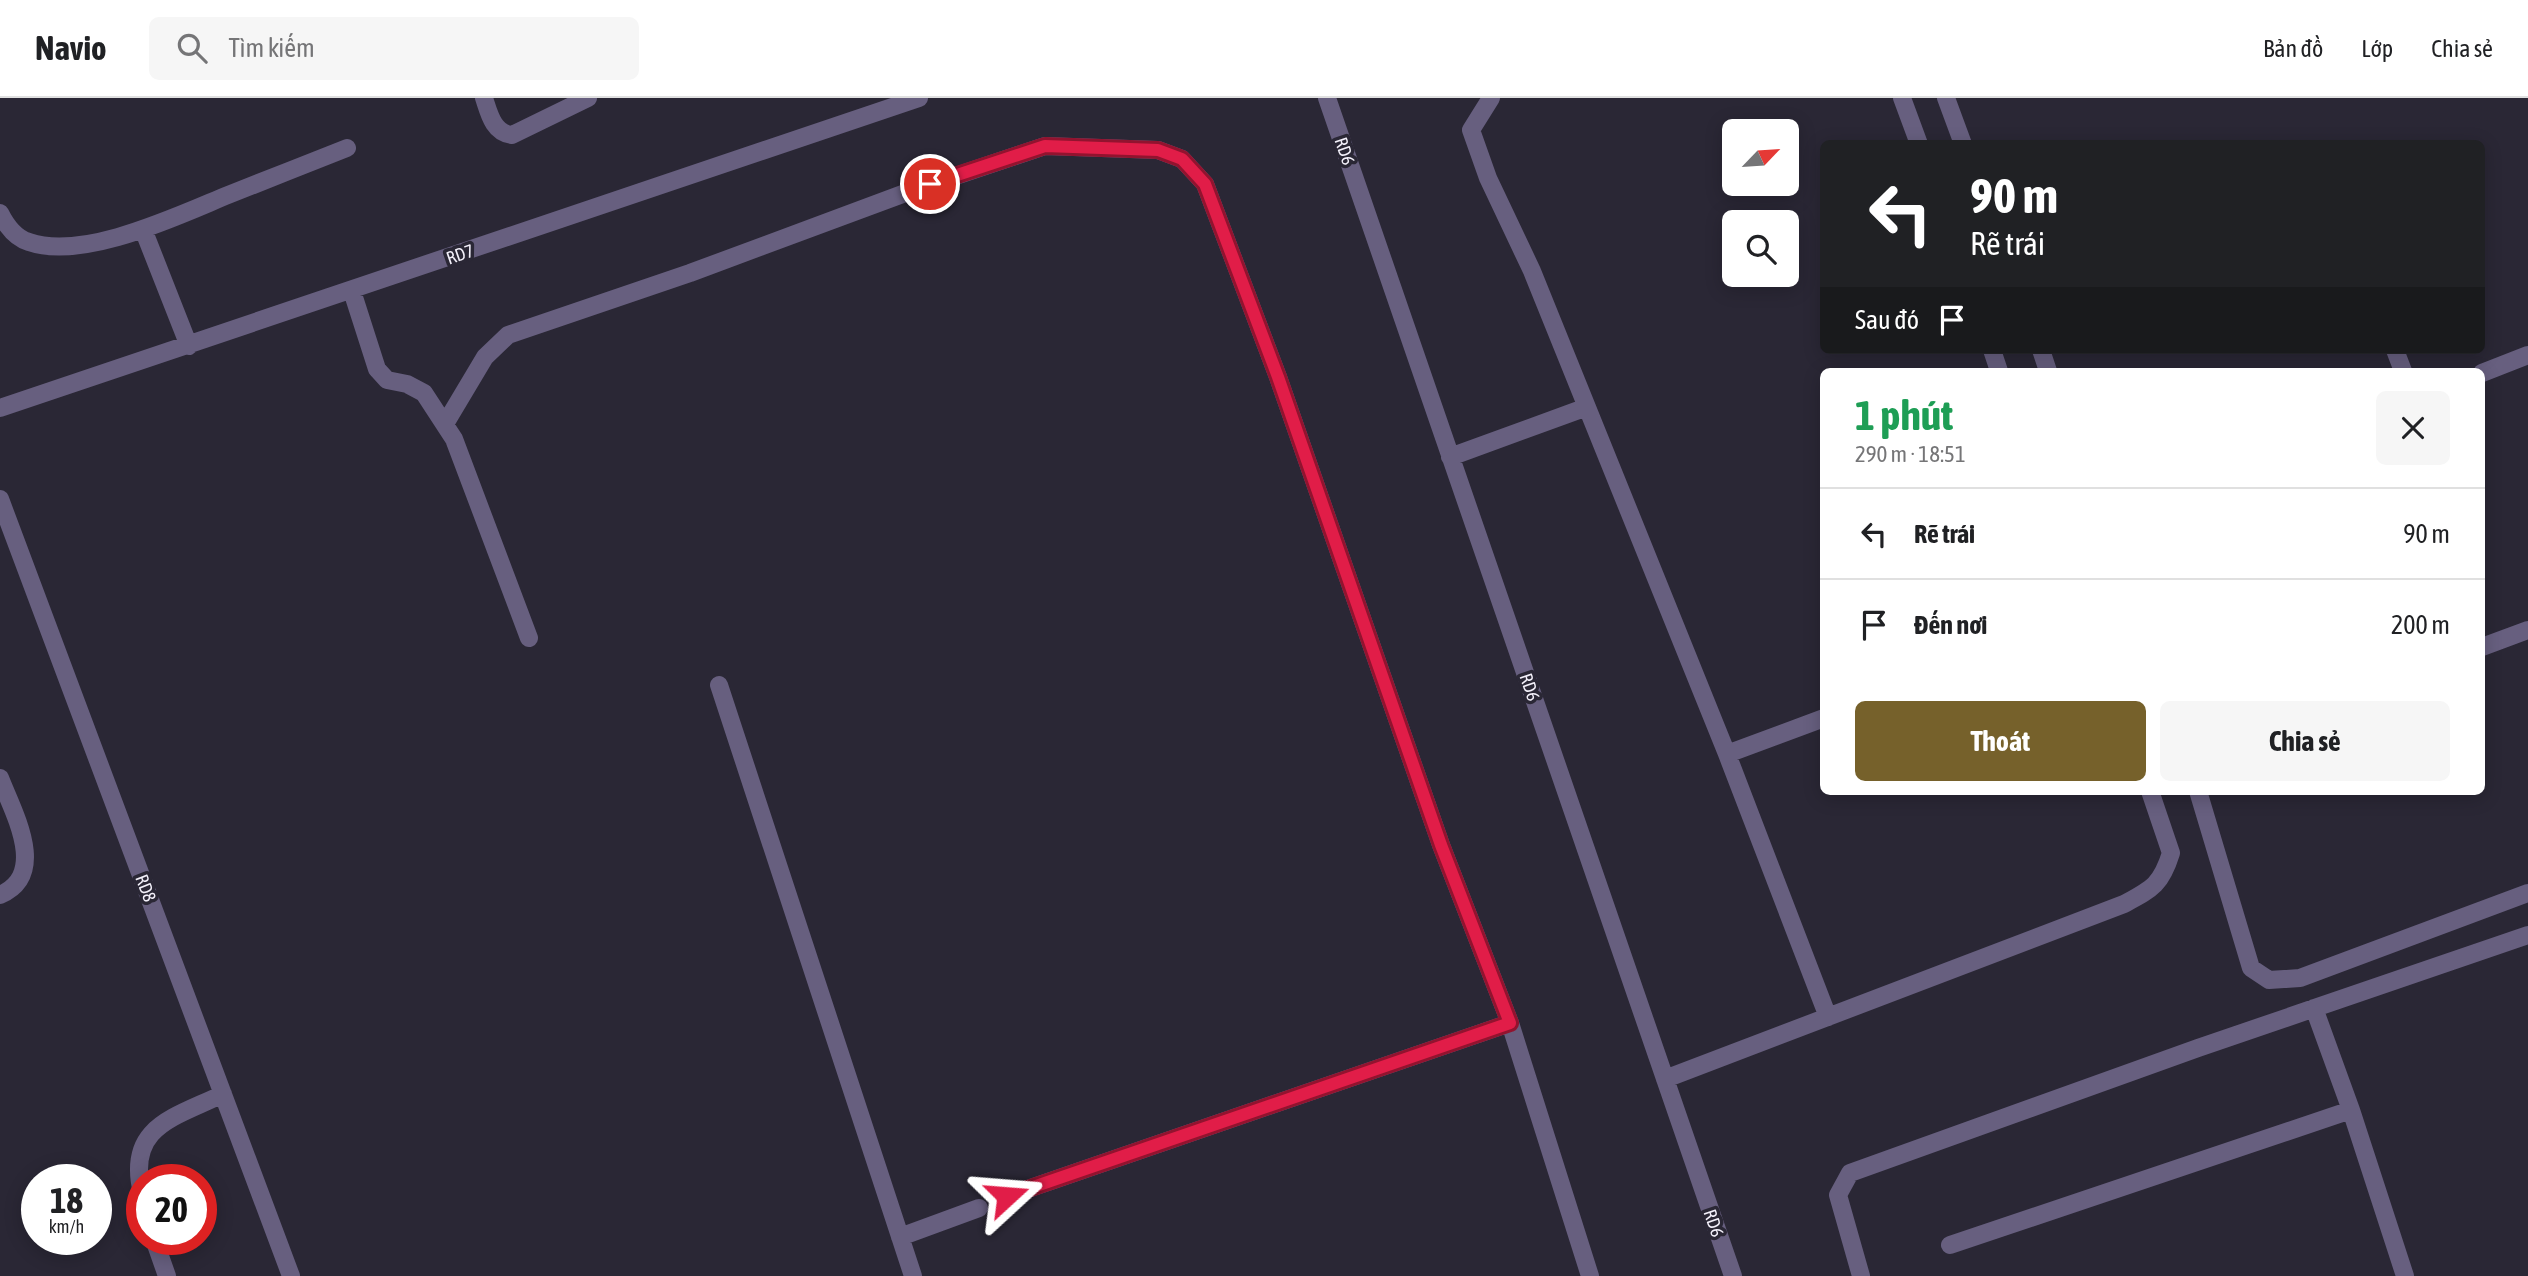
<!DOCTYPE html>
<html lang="vi">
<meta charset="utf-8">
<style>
body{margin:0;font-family:"Asap Condensed",sans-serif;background:#f6f6f6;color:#202124;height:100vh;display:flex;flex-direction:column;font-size:26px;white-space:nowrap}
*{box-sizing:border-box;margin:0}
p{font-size:23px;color:#757577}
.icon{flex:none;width:38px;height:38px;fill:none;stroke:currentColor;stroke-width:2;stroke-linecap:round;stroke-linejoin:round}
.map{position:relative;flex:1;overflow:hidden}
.side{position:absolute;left:1820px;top:270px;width:665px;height:427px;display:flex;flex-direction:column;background:#fff;border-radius:10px;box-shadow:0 4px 18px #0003}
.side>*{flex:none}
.hud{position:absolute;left:1820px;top:42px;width:665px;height:214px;border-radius:10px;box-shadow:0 4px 18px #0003;background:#202124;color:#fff;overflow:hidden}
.needle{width:46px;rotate:65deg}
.fabs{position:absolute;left:1722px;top:21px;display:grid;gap:14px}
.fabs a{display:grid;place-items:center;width:77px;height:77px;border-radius:10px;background:#fff;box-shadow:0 4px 18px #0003;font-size:35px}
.speed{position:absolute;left:21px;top:1066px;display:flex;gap:14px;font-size:35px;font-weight:700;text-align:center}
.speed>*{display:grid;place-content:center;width:91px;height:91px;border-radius:50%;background:#fff;box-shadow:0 4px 18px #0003;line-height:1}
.speed small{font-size:18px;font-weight:400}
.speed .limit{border:10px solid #d22;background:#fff;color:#111}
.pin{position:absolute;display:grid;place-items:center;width:60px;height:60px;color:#fff;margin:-30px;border:4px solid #fff;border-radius:50%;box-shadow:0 2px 7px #0007}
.me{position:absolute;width:77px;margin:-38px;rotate:71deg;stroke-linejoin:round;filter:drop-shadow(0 0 5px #0008)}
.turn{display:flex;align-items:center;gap:24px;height:147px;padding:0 35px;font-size:32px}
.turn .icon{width:91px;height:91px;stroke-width:2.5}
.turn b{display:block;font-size:49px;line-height:60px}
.then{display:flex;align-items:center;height:66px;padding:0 35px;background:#0003;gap:14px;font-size:26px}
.round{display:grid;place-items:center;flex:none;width:74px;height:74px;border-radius:10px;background:#f6f6f6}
.summary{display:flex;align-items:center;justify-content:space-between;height:119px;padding:0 35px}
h1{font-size:42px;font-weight:700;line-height:52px;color:#1e9e55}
.primary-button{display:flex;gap:14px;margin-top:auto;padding:14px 35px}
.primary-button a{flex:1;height:80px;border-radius:10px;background:#76612b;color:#fff;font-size:28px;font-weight:700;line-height:80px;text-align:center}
.primary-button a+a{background:#f6f6f6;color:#202124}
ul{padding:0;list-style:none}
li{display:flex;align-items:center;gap:21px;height:91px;padding:0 35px;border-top:2px solid #e0e0e0}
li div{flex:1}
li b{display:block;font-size:26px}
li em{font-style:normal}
header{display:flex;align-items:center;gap:42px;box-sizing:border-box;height:98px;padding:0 35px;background:#fff;border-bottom:2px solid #e0e0e0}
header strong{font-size:33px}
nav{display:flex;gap:38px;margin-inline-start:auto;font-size:24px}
.search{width:490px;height:63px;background:#f6f6f6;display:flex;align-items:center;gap:18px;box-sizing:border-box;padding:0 24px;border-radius:10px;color:#757577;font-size:26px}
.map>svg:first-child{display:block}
</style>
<header>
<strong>Navio</strong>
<div class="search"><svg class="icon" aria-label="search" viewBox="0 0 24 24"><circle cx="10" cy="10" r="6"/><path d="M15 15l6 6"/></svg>Tìm kiếm</div>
<nav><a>Bản đồ</a><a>Lớp</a><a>Chia sẻ</a></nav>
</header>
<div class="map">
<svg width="2528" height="1178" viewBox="0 0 2528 1178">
<rect width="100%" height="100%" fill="#2a2735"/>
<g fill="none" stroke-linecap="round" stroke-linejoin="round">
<!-- lane -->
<path stroke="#675f7f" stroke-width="18" d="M 484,0 C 489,15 493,35 512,37 L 588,0
M 1327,0 L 1733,1178
M 1491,0 L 1471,32 L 1488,80 L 1532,173 L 1727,656 L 1828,919
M 1902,0 L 1919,46
M 1946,0 L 1963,46
M 0,115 C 6,127 15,140 29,144 C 83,163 177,118 228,97 C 268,81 307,66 347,50
M 143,131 L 189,248
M 352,193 L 377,271 L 387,282 L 407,286 L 424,295 L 454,341 L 529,540
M 1992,252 L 1999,273
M 2041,252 L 2048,273
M 2395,252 L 2403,273
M 2482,275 L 2528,257
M 0,310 L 919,0
M 445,326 L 485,259 L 508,237 L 690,175 L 908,94 L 1045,48 L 1158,52 L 1182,61 L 1205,86 L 1278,279 L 1441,747 L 1510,925 L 1590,1178
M 1450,359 L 1587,309
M 0,401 L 291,1178
M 2482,549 L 2528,532
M 719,587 L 913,1178
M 1727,656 L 1824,620
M 0,680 C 13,714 49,776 0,797
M 2198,693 L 2251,870 L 2269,882 L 2300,880 L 2528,795
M 2314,910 L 2351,1012 L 2405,1178
M 1665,981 L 2124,806 C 2152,791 2161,787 2171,755 L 2150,693
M 142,1095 C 126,1028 174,1020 223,996
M 1007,1098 L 1510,925
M 900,1139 L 979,1110
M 154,1141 L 167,1178
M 1950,1147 L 2351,1012
M 1861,1178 L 1838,1097 L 1850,1075 L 2198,950 L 2528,837"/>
</g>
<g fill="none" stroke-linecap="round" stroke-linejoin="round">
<defs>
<path id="route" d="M 930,86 L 1045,48 L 1158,52 L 1182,61 L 1205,86 L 1278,279 L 1441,747 L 1510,925 L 1007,1098"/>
</defs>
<!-- route casing -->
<use href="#route" stroke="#92132f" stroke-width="18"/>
<!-- route -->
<use href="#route" stroke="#e11d48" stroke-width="12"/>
</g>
<g text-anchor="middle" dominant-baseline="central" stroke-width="7" stroke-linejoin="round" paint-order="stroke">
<!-- street labels -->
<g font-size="18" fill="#f3f0fa" stroke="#2a2735">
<text transform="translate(1345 53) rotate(71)">RD6</text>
<text transform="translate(460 156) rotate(-19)">RD7</text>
<text transform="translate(1530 589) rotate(71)">RD6</text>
<text transform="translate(146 790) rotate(69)">RD8</text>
<text transform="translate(1714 1125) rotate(71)">RD6</text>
</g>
</g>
</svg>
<div class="fabs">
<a><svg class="needle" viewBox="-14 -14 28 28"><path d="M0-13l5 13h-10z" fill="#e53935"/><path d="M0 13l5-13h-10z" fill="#757577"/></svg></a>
<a><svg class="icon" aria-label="search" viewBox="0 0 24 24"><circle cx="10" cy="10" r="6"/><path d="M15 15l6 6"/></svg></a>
</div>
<div class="speed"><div>18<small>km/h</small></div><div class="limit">20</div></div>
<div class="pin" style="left:930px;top:86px;background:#d93025"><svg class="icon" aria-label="arrive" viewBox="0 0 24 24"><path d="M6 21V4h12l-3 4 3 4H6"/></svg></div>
<svg class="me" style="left:1007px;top:1098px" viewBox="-20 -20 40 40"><path d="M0-17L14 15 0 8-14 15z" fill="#e11d48" stroke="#fff" stroke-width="4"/></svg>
<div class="hud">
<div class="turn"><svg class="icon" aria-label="left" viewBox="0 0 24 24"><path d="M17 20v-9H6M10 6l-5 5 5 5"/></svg><div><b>90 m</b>Rẽ trái</div></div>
<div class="then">Sau đó<svg class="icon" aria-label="arrive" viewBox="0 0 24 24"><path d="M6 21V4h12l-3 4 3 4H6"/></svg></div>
</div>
<section class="side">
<div class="summary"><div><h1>1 phút</h1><p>290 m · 18:51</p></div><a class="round"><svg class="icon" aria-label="close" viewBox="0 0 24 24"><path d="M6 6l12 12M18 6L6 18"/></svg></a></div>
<ul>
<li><svg class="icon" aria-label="left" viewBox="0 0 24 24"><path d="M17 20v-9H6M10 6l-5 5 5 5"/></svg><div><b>Rẽ trái</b></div><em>90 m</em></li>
<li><svg class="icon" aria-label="arrive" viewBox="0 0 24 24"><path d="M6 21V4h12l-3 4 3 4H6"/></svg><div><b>Đến nơi</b></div><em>200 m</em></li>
</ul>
<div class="primary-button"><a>Thoát</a><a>Chia sẻ</a></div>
</section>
</div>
